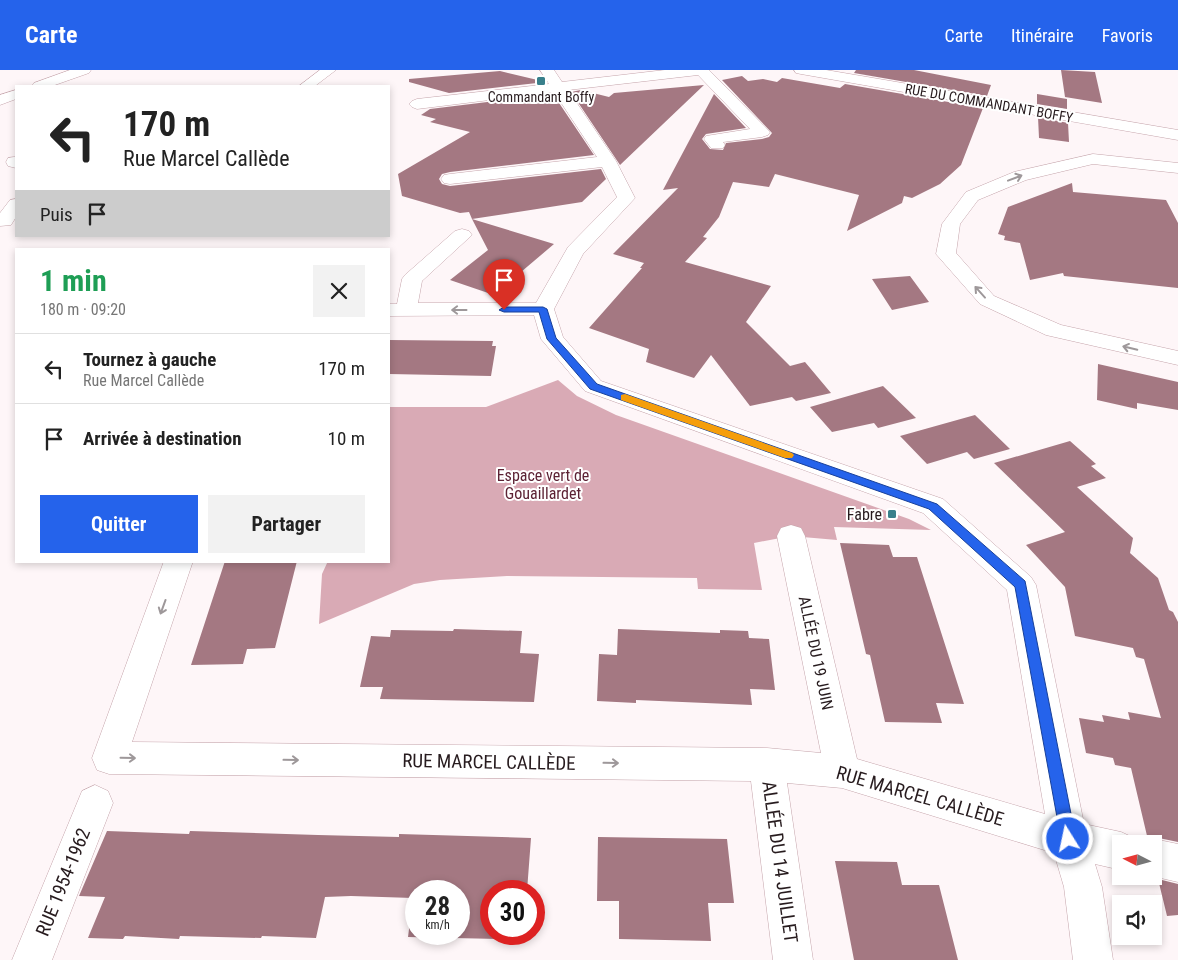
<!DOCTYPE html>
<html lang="fr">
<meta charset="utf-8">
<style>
body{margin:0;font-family:"Roboto Condensed",sans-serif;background:#f2f2f2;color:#222;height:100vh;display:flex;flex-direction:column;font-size:19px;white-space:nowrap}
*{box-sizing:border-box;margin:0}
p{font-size:16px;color:#767676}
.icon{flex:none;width:28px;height:28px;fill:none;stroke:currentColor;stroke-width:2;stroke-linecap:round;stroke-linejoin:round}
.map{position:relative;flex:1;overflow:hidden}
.side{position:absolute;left:15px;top:178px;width:375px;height:315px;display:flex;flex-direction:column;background:#fff;border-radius:0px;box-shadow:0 2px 8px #0003}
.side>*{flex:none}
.top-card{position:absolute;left:15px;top:15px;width:375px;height:152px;border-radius:0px;box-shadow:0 2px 8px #0003;background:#fff;color:#222;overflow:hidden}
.needle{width:32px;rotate:276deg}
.controls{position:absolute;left:1112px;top:765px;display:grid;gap:10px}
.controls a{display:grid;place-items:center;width:50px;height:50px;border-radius:0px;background:#fff;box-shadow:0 2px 8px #0003;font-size:25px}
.speed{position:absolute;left:405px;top:810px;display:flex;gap:10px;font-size:25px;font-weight:700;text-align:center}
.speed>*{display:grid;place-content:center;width:65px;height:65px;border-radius:50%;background:#fff;box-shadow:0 2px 8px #0003;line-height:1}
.speed small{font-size:12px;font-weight:400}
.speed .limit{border:8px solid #d22;background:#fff;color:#111}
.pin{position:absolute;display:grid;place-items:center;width:42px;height:42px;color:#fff;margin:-51px -21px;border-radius:50% 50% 50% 0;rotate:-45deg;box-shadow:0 0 5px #0007}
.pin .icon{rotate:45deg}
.me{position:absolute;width:55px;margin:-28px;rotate:350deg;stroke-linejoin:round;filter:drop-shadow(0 0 4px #0008)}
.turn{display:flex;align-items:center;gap:18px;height:105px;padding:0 25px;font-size:22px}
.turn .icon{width:65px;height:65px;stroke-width:2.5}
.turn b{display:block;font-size:35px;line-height:42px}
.then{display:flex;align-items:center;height:48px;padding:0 25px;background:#0003;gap:10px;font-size:19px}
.round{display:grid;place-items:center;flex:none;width:52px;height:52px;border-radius:0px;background:#f2f2f2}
.summary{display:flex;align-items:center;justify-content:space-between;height:85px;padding:0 25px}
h1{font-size:30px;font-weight:700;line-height:38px;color:#1e9e55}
.primary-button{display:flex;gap:10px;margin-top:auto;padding:10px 25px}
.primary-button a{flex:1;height:58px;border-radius:0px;background:#2563eb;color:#fff;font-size:20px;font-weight:700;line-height:58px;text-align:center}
.primary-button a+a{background:#f2f2f2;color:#222}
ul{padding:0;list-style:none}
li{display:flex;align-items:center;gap:15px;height:70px;padding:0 25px;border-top:1px solid #e0e0e0}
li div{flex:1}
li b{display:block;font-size:19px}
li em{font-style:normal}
header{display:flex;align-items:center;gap:30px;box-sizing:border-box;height:70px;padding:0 25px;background:#2563eb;color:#fff}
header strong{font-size:24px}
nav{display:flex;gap:28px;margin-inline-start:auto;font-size:18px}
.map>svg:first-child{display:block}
</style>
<header>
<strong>Carte</strong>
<nav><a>Carte</a><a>Itinéraire</a><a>Favoris</a></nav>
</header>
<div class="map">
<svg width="1178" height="890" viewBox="0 0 1178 890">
<rect width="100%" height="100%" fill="#fef6f8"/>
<!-- forest -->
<path fill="#d9aab5" d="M 558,310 L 577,326 L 616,345 L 909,449 L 931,460 L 834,457 L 837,470 L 791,466 L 754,473 L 762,520 L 698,519 L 697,508 L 507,506 L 440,510 L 414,514 L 319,554 L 322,504 L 328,491 L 389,491 L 389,337 L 486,337 Z"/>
<!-- building -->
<path fill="#a47882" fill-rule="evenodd" d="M 856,0 L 914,0 L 991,15 L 987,26 L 854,3 Z
M 1061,0 L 1095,2 L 1102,33 L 1065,27 Z
M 500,1 L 546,12 L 449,23 L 409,12 L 409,9 Z
M 742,6 L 748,11 L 763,9 L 777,12 L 782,8 L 840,18 L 845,14 L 983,38 L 961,95 L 940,114 L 912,128 L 904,126 L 902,133 L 847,161 L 859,125 L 775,104 L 769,117 L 733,112 L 719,147 L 703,167 L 707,168 L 685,192 L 771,216 L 746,252 L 790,296 L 805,292 L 831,323 L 796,331 L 792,327 L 750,336 L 711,285 L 694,308 L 646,292 L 649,279 L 589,258 L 642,198 L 640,198 L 644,193 L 613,184 L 678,118 L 663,120 L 714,24 L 746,58 L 706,64 L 702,69 L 710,79 L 723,80 L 726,73 L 762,69 L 769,67 L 772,63 L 722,10 Z
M 704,15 L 620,95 L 571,22 L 581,20 L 609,27 L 614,23 Z
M 553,24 L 594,85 L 450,102 L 442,104 L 439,109 L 442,114 L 450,116 L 601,99 L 606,109 L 582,132 L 472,149 L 469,142 L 460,143 L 402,126 L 398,104 L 470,62 L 430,52 L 436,49 L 421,45 L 430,39 Z
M 1037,24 L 1067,29 L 1067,39 L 1037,34 Z
M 1038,47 L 1068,53 L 1069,72 L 1039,68 Z
M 1072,113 L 1073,122 L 1166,130 L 1178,153 L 1178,218 L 1064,206 L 1063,203 L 1030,210 L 1020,173 L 1004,170 L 1005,166 L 998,164 L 1008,137 Z
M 472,149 L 554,174 L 494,225 L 450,210 L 488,180 Z
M 910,206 L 929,232 L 892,240 L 872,209 Z
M 389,270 L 493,271 L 492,276 L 496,276 L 491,306 L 389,304 Z
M 1098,294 L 1178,312 L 1178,340 L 1137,333 L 1137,339 L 1097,330 Z
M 883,316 L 916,348 L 878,358 L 874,353 L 832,362 L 810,337 Z
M 975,345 L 1010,379 L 974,389 L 967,382 L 927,394 L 900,366 Z
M 1070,371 L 1096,394 L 1091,396 L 1106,408 L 1077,417 L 1133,468 L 1130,483 L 1158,508 L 1169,540 L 1173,542 L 1178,552 L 1178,772 L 1154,767 L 1148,770 L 1131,698 L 1115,695 L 1113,688 L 1086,683 L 1079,648 L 1104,652 L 1102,645 L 1130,650 L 1128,642 L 1161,648 L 1144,589 L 1136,587 L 1133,578 L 1075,566 L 1065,517 L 1026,475 L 1065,462 L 994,393 Z
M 840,473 L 889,475 L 893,487 L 917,487 L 964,634 L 936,633 L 942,653 L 885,652 L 870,585 L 866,584 Z
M 225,491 L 297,491 L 275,578 L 247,579 L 243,594 L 191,595 Z
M 454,559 L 522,561 L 520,583 L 539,584 L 534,632 L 380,629 L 383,617 L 360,617 L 371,566 L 390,567 L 391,560 L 453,561 Z
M 618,559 L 720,563 L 720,560 L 748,561 L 749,568 L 769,569 L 775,620 L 750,619 L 752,635 L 636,630 L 636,633 L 597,631 L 599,584 L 617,585 Z
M 107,761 L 189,764 L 190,761 L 318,765 L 399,767 L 399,764 L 531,768 L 527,821 L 491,821 L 491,864 L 500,864 L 499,869 L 408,867 L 413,828 L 351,826 L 325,827 L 316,868 L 262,866 L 261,868 L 180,866 L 179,869 L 125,866 L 123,869 L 88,868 L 105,827 L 79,826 ZM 416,821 L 459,821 L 459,864 L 416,864 Z
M 598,767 L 727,769 L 734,833 L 708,833 L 711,871 L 619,869 L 619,831 L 597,831 Z
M 835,791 L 897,792 L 902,815 L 939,815 L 958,890 L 854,890 Z
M 1158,809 L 1178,814 L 1178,845 L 1167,846 Z"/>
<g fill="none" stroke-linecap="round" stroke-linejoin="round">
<defs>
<path id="minor" d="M 70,0 L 91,0 L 89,3 L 52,16 L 32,16 L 34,13 Z
M 320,0 L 336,0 L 315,16 L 299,16 Z
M 540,0 L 554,0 L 562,12 L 665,0 L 709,0 L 770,62 L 768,65 L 762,67 L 723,72 L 725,75 L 723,78 L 711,78 L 704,69 L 706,66 L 750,59 L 698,5 L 568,20 L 616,91 L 635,128 L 583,184 L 554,239 L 563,267 L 601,311 L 943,429 L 1031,507 L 1036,515 L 1084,754 L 1121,762 L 1134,768 L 1137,774 L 1121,774 L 1121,800 L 1095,794 L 1102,817 L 1113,890 L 1073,890 L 1064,817 L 1054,783 L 842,718 L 787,713 L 813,890 L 773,890 L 751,711 L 109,704 L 97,700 L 92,688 L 164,491 L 193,491 L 132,672 L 767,678 L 821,683 L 777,466 L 781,458 L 791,455 L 801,458 L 805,466 L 857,689 L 1045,744 L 1007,520 L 923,443 L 585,321 L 541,269 L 534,245 L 389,246 L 389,234 L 397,234 L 402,209 L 405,205 L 455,161 L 462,159 L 469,161 L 472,165 L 422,211 L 418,233 L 536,233 L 568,177 L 617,127 L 602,97 L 450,114 L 444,113 L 441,109 L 444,105 L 450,104 L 597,87 L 554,22 L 417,39 L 412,37 L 409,34 L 412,31 L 417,29 L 549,14 Z
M 794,0 L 826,0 L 1178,60 L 1178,70 L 801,4 L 796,3 Z
M 16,20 L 16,29 L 0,35 L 0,25 Z
M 1093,84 L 1178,93 L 1178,103 L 1093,94 L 1026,110 L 978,130 L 960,154 L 956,183 L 994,226 L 1061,255 L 1178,281 L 1178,295 L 1046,265 L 980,234 L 936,184 L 942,154 L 966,122 L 1014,102 Z
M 14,87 L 16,87 L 16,98 L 8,96 L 6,92 L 8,88 Z
M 16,129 L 16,147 L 11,155 L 0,156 L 0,143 L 10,130 Z
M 95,715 L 108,721 L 113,733 L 52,890 L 12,890 L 82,721 Z
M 1154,769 L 1178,774 L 1178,812 L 1152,806 L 1154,774 L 1143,774 Z"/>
</defs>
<!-- minor casing -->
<use href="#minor" stroke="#c5a4ab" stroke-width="1"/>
<!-- minor -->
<use href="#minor" fill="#fff" fill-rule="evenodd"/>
</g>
<!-- one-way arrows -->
<defs><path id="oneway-shaft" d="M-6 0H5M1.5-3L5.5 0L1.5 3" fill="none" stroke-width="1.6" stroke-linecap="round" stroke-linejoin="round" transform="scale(1.25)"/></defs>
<g stroke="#9e989a">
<use href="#oneway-shaft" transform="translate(1015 108) rotate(-21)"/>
<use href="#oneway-shaft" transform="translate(980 222) rotate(-132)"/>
<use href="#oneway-shaft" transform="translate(459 240) rotate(180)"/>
<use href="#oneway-shaft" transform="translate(1130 278) rotate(-167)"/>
<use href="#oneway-shaft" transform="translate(163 537) rotate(110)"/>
<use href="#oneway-shaft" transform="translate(128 688) rotate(1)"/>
<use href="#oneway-shaft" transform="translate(291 690) rotate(1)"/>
<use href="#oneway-shaft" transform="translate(611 693) rotate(1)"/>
</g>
<!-- route -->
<path fill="#2563eb" stroke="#184099" d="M 543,237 L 547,239 L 556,268 L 597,314 L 937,434 L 1025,511 L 1076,769 L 1074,775 L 1068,777 L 1063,775 L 1061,769 L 1015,517 L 929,439 L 590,319 L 547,269 L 539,242 L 504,242 L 499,240 L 504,237 Z"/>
<!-- slow -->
<path fill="#f59e0b" d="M 625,324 L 792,383 L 794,385 L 792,388 L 785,388 L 621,330 L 621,325 Z"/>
<!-- markers -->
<g fill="#39808b" stroke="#fff" stroke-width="2">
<rect x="536" y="6" width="10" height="10" rx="2.5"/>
<rect x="887" y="439" width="10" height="10" rx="2.5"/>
</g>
<g text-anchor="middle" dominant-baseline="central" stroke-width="4" stroke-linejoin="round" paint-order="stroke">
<!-- far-poi labels -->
<g font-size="14" fill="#271b1e" stroke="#fff">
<text x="541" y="27">Commandant Boffy</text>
</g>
<!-- far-street labels -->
<g font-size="14" fill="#271b1e" stroke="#fff">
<text transform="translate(989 33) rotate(10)">RUE DU COMMANDANT BOFFY</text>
</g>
<!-- park labels -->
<g font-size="16" fill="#5c2234" stroke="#fff">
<text x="543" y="405">Espace vert de<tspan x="543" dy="18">Gouaillardet</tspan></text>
</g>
<!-- poi labels -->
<g font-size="16" fill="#271b1e" stroke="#fff" text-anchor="end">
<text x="882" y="444">Fabre</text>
</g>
<!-- street labels -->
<g font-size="16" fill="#271b1e" stroke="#fff">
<text transform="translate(816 583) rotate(78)">ALLÉE DU 19 JUIN</text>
</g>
<!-- near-street labels -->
<g font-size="19" fill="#271b1e" stroke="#fff">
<text transform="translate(489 692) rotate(1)">RUE MARCEL CALLÈDE</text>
<text transform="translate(920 726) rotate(16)">RUE MARCEL CALLÈDE</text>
<text transform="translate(780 792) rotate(82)">ALLÉE DU 14 JUILLET</text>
<text transform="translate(63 812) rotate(-68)">RUE 1954-1962</text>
</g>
</g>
</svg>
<div class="controls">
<a><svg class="needle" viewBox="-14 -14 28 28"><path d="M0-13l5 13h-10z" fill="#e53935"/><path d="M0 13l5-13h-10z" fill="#767676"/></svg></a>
<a><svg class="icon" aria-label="sound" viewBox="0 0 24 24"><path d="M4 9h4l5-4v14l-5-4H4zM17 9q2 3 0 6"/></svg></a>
</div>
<div class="speed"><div>28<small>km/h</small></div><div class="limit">30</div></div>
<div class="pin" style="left:504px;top:240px;background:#d93025"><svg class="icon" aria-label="arrive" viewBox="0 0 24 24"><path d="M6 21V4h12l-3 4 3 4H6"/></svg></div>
<svg class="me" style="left:1068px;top:769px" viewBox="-20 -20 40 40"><circle r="17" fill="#2563eb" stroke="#fff" stroke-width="3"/><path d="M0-11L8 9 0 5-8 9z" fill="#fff"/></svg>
<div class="top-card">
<div class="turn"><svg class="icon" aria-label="left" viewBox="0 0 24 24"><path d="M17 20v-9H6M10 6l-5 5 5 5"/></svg><div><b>170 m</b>Rue Marcel Callède</div></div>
<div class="then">Puis<svg class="icon" aria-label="arrive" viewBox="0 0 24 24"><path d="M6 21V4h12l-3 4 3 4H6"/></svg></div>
</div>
<section class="side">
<div class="summary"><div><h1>1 min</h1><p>180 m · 09:20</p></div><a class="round"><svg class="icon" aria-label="close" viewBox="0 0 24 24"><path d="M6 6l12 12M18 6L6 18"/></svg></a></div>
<ul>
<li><svg class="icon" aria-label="left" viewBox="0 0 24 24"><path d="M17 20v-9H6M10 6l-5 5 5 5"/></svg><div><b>Tournez à gauche</b><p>Rue Marcel Callède</p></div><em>170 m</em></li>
<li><svg class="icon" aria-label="arrive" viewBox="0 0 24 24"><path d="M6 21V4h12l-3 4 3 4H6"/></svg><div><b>Arrivée à destination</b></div><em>10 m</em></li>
</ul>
<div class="primary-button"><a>Quitter</a><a>Partager</a></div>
</section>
</div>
